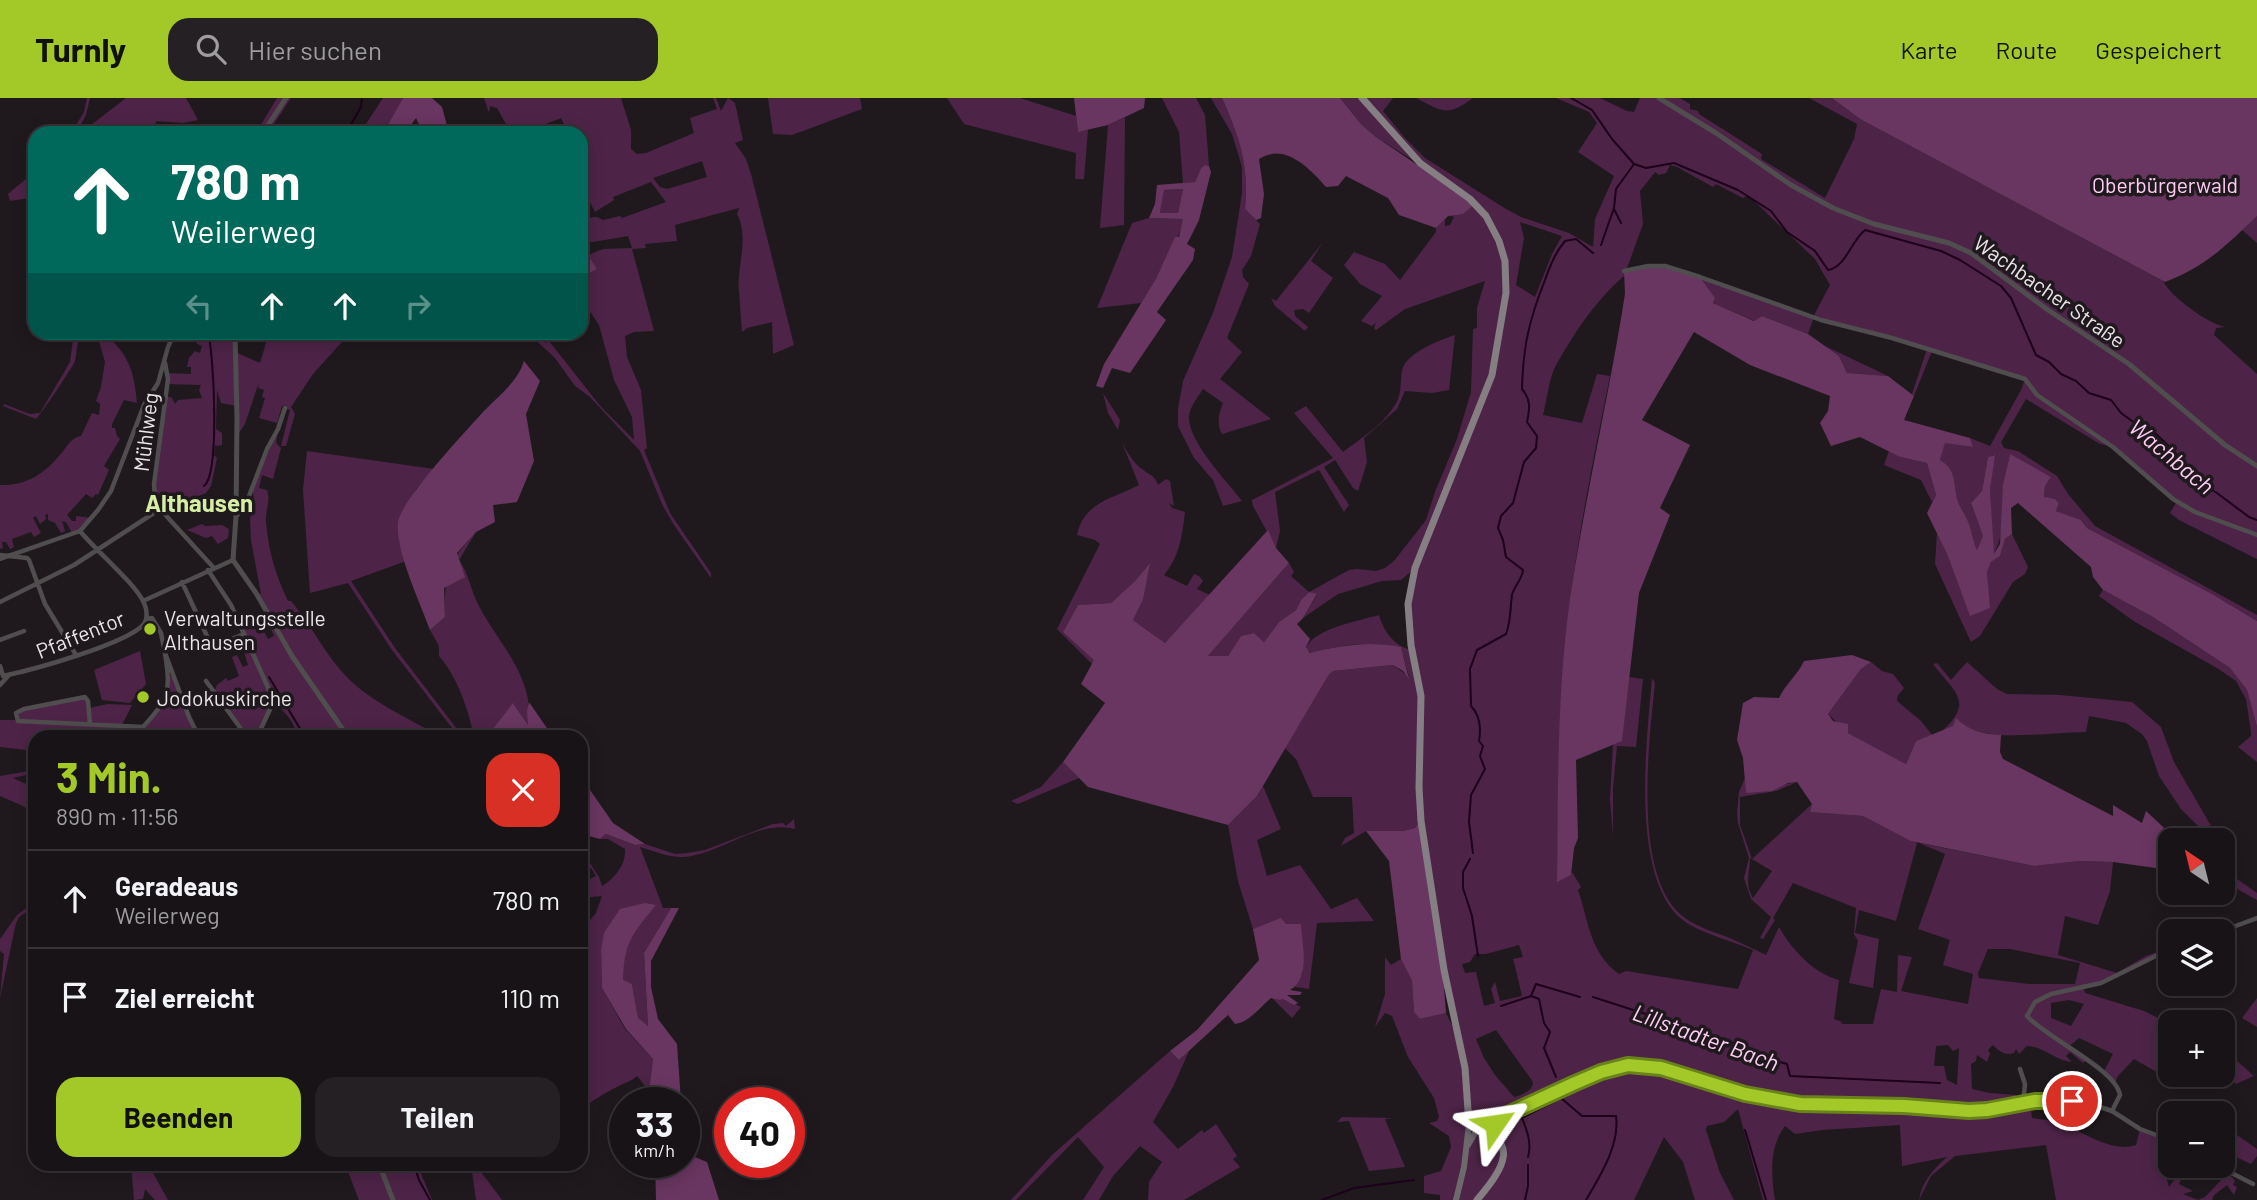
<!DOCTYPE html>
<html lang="de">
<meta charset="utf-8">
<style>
body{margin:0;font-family:Barlow,sans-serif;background:#242023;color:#f1f3f6;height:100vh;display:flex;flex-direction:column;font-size:26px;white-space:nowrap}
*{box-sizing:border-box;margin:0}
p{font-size:23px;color:#9e9ea1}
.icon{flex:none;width:38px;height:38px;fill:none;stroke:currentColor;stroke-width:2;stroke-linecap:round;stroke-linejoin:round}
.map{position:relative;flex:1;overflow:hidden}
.panel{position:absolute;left:28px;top:632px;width:560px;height:441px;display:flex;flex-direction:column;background:#171316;border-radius:21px;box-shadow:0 4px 18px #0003,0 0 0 2px #363235}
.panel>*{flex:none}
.guide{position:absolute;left:28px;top:28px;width:560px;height:214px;border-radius:21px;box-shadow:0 4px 18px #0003,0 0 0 2px #363235;background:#00695c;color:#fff;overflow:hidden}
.needle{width:46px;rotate:325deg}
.buttons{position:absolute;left:2158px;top:730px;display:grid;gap:14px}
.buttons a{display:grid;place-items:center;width:77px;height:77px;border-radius:14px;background:#171316;box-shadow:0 4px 18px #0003,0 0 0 2px #363235;font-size:35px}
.speed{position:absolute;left:609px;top:989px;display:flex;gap:14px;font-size:35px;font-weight:700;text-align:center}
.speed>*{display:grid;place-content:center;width:91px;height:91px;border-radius:50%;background:#171316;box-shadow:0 4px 18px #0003,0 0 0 2px #363235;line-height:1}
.speed small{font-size:18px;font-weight:400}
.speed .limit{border:10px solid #d22;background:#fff;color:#111}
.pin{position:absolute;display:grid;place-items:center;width:60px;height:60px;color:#fff;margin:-30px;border:4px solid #fff;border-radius:50%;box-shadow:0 2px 7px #0007}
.me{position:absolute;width:77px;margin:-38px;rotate:58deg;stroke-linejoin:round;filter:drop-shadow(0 0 5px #0008)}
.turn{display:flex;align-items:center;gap:24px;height:147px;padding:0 28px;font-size:32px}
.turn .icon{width:91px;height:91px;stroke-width:2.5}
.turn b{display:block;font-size:49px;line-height:60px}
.lanes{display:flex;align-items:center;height:66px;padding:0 28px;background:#0003;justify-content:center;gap:35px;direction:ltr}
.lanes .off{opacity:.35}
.round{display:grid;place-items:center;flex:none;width:74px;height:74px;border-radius:21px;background:#242023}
.headline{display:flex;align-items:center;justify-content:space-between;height:119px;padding:0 28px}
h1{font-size:42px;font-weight:700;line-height:52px;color:#a2c928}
.primary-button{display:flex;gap:14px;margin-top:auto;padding:14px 28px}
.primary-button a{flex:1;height:80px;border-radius:21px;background:#a2c928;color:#111;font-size:28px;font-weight:700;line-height:80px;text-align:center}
.primary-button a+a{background:#242023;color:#f1f3f6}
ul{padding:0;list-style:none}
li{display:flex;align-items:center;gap:21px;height:98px;padding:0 28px;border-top:2px solid #363235}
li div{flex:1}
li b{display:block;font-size:26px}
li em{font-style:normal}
header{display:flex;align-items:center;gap:42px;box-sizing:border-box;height:98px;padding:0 35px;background:#a2c928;color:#111}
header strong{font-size:33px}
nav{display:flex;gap:38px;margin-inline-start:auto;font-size:24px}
.search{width:490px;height:63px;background:#242023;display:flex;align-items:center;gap:18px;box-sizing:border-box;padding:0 24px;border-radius:21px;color:#9e9ea1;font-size:26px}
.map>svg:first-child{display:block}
</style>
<header>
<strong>Turnly</strong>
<div class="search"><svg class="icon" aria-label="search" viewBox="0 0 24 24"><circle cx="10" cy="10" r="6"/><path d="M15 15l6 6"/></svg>Hier suchen</div>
<nav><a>Karte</a><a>Route</a><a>Gespeichert</a></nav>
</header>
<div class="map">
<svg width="2257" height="1102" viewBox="0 0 2257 1102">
<rect width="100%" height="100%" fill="#1f191d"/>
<!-- green -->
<path fill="#4d2447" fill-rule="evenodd" d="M 87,0 L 90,0 L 86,17 L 76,35 L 82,34 L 126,0 L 186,0 L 198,22 L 183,25 L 156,23 L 155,31 L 157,35 L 150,35 L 142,29 L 129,35 L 71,35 L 84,14 Z
M 277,0 L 291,0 L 268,35 L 256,35 Z
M 383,0 L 403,0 L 383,35 L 360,35 Z
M 484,0 L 621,0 L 631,32 L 631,51 L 637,56 L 646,55 L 694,35 L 690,20 L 717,11 L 713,0 L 716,0 L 721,13 L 728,0 L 735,5 L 743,42 L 735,45 L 746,61 L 751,76 L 794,247 L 773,256 L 772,224 L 747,230 L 742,234 C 741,221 740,208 739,194 C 736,170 750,140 737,116 L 739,110 L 675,127 L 677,143 L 645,146 L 646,150 L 632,151 L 654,233 L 634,234 L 625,238 L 627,259 L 641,292 L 647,350 L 644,352 L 670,415 L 711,475 L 711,480 L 674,427 L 662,406 L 640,353 L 590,299 L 575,288 L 555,260 L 528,235 L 534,235 L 546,245 L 549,243 L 601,309 L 634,342 L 632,319 L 614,282 L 599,227 L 581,200 L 581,180 L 597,171 L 588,157 L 603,151 L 632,150 L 628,138 L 581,146 L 581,114 L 585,120 L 597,119 L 603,122 L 620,118 L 622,120 L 666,104 L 651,84 L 613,99 L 614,102 L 595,114 L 581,87 L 581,72 L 583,71 L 581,66 L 581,35 L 568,35 L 561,20 L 538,29 L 541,35 L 511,35 L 497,10 L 490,8 L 489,15 ZM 702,63 L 707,79 L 667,91 L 660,89 L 653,80 Z
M 860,0 L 862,11 L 792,37 L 773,36 L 768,0 Z
M 947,0 L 1020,0 L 1076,18 L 1078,33 L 1088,32 L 1084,81 L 1075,81 L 1076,55 L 964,26 Z
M 1162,0 L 1196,0 L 1205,17 L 1209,68 L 1205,67 L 1201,70 L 1195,84 L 1183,85 L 1179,34 Z
M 1211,0 L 1222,0 C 1240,41 1249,66 1245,111 L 1260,126 L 1251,158 L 1242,172 L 1243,179 L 1249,186 L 1227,240 L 1242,254 L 1220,281 L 1271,321 L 1222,336 C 1216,326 1219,314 1223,305 L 1203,291 C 1198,299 1188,311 1189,321 C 1191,347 1226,382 1242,403 L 1223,408 L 1213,382 L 1194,360 L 1178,328 L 1178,311 L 1183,283 L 1213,215 L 1232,159 L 1242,95 L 1242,69 L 1232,36 Z
M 1340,0 L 1393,0 L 1383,13 L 1404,39 L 1425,60 L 1506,111 L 1521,119 L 1569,135 L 1593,149 L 1595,121 L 1614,78 L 1578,54 L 1597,25 L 1589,14 L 1556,0 L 1600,0 L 1627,13 L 1634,14 L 1640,0 L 1680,0 L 1690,6 L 1690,11 L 1698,13 L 1699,16 L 1762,56 L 1761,61 L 1825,100 L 1854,41 L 1857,26 L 1809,0 L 1832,0 L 1860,21 L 2163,183 C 2171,199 2207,225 2225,229 L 2216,230 L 2214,237 L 2257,276 L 2257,461 L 2179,422 L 2170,415 L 2177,403 C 2154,389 2126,349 2100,346 L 2026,301 L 2001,344 L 2004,350 L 2018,353 L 2057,378 L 2068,396 L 2095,428 L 2257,517 L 2257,523 L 2212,496 L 2087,430 L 2081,422 L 2056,413 L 2059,405 L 2055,401 L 2044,400 L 2045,388 L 2051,379 L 2010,357 C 2000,389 2009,429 1993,458 L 1990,392 L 1994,357 L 1988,359 L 1982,393 L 1971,405 L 1983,438 L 1977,453 C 1971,441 1972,431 1967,421 C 1964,414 1959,408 1957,401 C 1954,385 1956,371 1940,362 L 1945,344 L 1972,349 L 1970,340 L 1990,348 L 2021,292 L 2025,281 L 1932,253 L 1914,298 L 1912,296 L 1927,251 L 1814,219 L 1808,236 L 1762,218 L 1755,223 L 1713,205 L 1715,200 L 1700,179 L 1813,219 L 1830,187 L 1815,161 L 1751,100 L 1747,98 L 1743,100 L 1716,86 L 1713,89 L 1677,69 L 1670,67 L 1666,75 L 1659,77 L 1655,74 L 1640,93 L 1643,126 L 1626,173 L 1624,173 L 1625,177 C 1595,203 1574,235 1555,269 C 1549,281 1547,302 1543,317 L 1582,325 L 1597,276 L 1610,278 C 1595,353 1579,429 1570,505 C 1559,597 1558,690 1557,783 L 1571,777 L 1572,774 L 1581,789 L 1578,792 C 1589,825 1590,855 1619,876 L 1626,873 L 1738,891 L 1753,852 C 1735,844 1698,834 1684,823 C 1629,782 1647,641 1652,580 L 1655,585 C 1649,644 1633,771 1679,815 C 1692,828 1715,834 1732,841 C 1744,846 1755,852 1766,857 L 1779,829 C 1792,852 1813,875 1839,882 L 1834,921 L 1842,924 L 1841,926 L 1873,926 L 1881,891 L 1897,894 L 1898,857 L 1912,859 L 1901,893 L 1968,906 L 1973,876 L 1943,867 L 1950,842 L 1918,831 L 1945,756 L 1919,745 L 2034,768 L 2080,763 L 2113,764 L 2110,793 L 2098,827 L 2065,818 L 2058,857 L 2117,875 L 2146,858 L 2170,849 L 2170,851 L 2084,891 L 2085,895 L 2144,913 L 2170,926 L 2170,976 L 2195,977 L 2187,987 L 2167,980 L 2134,961 L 2117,979 L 2115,986 L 2103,975 L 2113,956 L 2079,940 L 2068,949 L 2087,962 L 2083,965 L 2070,954 L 2066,958 L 2072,964 C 2054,962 2043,948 2027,948 L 2019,956 L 2016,951 L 2014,955 C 2005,958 1999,953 1993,947 L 1988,952 L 1990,956 L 1987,964 L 1977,957 L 1976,963 L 1971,966 L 1972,991 L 1990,995 L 2016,997 L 2016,1007 L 2030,1004 L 2032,1020 C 2043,1022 2057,1022 2066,1027 C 2085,1036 2114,1055 2136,1047 L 2140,1031 L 2166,1040 L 2160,1058 L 2169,1089 L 2183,1070 L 2184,1075 L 2179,1086 L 2193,1093 L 2183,1096 L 2198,1102 L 2205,1099 L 2225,1078 L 2232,1079 L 2235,1083 L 2233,1087 L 2237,1089 L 2234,1097 L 2227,1087 L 2214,1097 L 2212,1102 L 2056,1102 L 2046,1047 L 1955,1058 L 1931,1078 L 1919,1102 C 1922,1083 1933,1072 1947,1059 L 1902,1068 L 1900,1027 L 1822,1032 L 1795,1036 L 1785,1028 C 1769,1049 1771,1078 1775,1102 L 1763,1102 L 1738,1011 L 1724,1024 L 1707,1028 L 1706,1032 L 1720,1075 L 1734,1102 L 1695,1102 L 1683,1064 L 1664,1039 L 1634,1102 L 1440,1102 L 1440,1097 L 1424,1095 L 1424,1078 L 1441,1073 L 1451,1049 L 1449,1038 L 1429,1025 L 1437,1023 L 1439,1019 L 1434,1000 L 1408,959 L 1392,918 L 1385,915 L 1375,929 L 1385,896 L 1385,859 L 1391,867 L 1401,861 L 1412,883 L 1414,914 L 1420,921 L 1446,915 L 1461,946 L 1459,925 L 1444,872 L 1421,715 L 1420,723 L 1415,730 L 1403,733 L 1366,733 L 1341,748 L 1345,740 L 1354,735 L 1352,699 L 1313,699 L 1296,661 L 1285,650 L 1328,578 L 1333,573 L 1393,567 L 1409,579 L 1401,549 C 1369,543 1341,546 1311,555 L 1306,550 C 1315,530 1359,523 1379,517 C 1384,534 1394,548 1412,552 L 1408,506 L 1414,471 L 1401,482 L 1382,483 L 1338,496 L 1303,520 L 1317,497 L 1309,494 L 1301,502 L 1296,512 L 1279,524 L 1264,544 L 1254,535 L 1241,538 L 1228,558 L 1207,559 L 1289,465 L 1294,474 L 1291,478 L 1309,494 L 1349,472 L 1357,471 L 1376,473 L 1385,470 L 1394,463 L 1426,422 L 1435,394 L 1457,341 L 1471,294 L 1473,231 L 1477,230 L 1477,210 L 1485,183 L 1405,211 L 1376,232 L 1374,230 L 1376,225 L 1372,228 L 1361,223 L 1382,198 L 1360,186 L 1344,167 L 1354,154 L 1385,166 L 1400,182 L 1436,134 L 1436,130 L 1445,121 L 1445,128 L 1450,127 L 1454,119 L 1448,117 L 1463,116 L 1474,106 L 1435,76 L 1376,39 L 1361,26 ZM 1520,124 L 1562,138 L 1552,156 L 1535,199 L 1516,187 L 1524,140 ZM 1519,847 L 1523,859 L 1513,861 L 1514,864 L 1522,898 L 1500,903 L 1495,884 L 1491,891 L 1495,905 L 1484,908 L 1476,874 L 1465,875 L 1462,866 L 1470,864 L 1475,856 L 1486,856 ZM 1988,851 L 2010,851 L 2080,865 L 2075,886 L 2029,886 L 1979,880 L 1978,875 ZM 2069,902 L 2084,906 L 2071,928 L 2051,920 L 2051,905 ZM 1496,932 L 1533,984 C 1533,993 1522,997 1514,999 L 1495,977 L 1484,960 L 1476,941 ZM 1948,947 L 1953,953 L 1959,950 L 1957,987 L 1947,982 L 1944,968 L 1934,968 L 1936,948 Z
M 1416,0 L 1473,0 C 1447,19 1443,14 1416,0 Z
M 1125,19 L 1124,127 L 1100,130 L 1108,27 Z
M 33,75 L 35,76 L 35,101 L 30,100 L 10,103 L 8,96 Z
M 1183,91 L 1178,115 L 1160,115 L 1164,92 Z
M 2257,118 L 2257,145 L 2242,132 Z
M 1149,120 L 1184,121 C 1176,151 1158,178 1141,205 L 1097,210 L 1132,125 Z
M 1323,144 L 1311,163 L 1333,180 L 1309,215 L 1303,211 L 1294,212 L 1295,218 L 1308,229 L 1305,233 L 1275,208 L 1271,200 L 1276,203 Z
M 74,235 L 80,235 C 77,244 77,254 75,263 C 74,267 40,318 36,321 L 3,308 L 4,306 L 30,316 L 40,315 L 70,264 Z
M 104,235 C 129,257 134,272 137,305 L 124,302 L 112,326 L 112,330 L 115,330 L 117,338 L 120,341 L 104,368 L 109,372 L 98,397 L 96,396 L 92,400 L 86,396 L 67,417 L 72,423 L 76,423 L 76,418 L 91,420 L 80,433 L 72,435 L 66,424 L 62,423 L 65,433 L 61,435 L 55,425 L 48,422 L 48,416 L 45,417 L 46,421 L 40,426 L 36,418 L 33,420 L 41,435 L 34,439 L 31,434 L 12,441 L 14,449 L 10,451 L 6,444 L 2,444 L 3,450 L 0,451 L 0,387 C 26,388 44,376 60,357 C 67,349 70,340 81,338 L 92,315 L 99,317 L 100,306 L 96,303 L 101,289 L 105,264 L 98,240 Z
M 194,235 L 235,235 L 235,254 L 260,265 L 269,235 L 350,235 L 313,276 L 291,309 L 295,316 L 286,348 L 281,348 L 290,312 L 285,310 L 286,307 L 282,308 L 277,325 L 259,320 L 265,300 L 262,299 L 264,292 L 258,290 L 259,284 L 245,326 L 237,338 L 237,308 L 221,305 L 217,292 L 216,331 L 222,335 L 222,347 L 215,348 L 214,357 L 217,360 L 211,388 L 206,395 L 162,413 L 154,395 L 166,298 L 172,300 L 175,306 L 178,302 L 202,300 L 199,292 L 201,287 L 167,286 L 167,275 L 191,276 L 191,269 L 187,269 L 189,260 L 195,253 L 200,255 L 202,248 L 197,246 Z
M 1455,237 L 1449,292 L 1432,295 L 1405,293 L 1397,311 L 1364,340 L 1367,364 L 1358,393 L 1353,390 L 1335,362 L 1324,369 L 1349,407 L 1344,414 L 1319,372 L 1275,394 L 1280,433 L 1276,450 L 1253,408 L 1252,402 L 1333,360 L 1294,315 L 1306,308 L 1343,354 C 1360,341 1381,328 1393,310 C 1402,299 1400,286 1402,273 C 1405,255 1440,242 1455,237 Z
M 1825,248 L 1888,278 L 1847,275 L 1839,258 Z
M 1103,295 L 1120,322 L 1118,332 L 1108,315 Z
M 278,331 L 276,345 L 281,350 L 273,381 L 262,377 L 259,390 L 267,392 C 271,402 265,414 266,424 C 269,455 275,475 288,503 L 291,503 C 311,526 324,555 345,577 C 370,604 410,621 441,639 L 300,639 L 290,621 L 274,602 L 257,639 L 247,639 L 215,592 L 217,587 L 226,580 L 228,583 L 239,578 L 232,559 L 237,557 L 243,569 L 248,567 L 243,551 L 238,544 L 243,536 L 240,528 L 253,521 L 261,528 L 268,541 L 274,538 L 256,495 L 261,496 L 251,442 L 250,420 L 254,402 L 252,391 Z
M 1121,342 C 1125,351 1134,366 1142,371 C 1149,377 1155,377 1158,387 L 1166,381 L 1170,383 L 1174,408 L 1169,405 L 1172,410 L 1185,414 C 1182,438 1180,458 1164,477 L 1187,488 L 1194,476 L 1199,478 L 1203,483 L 1197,491 L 1210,497 L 1165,545 L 1133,522 L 1143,502 L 1149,466 L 1135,483 L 1111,505 L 1078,507 L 1063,534 L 1095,562 L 1092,566 L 1057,531 L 1100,446 L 1095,442 L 1077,437 C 1084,404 1112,401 1139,387 Z
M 307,353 L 434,371 L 416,391 L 399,443 L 406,463 L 351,483 L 395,550 L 463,639 L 459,639 L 392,552 L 348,485 L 310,495 L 303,392 Z
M 1889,353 L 1900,359 L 1927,365 L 1936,397 L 1932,404 L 1921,382 L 1884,367 Z
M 202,426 L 205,428 L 222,427 L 229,431 L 228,440 L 218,446 L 212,438 L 206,440 L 187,432 Z
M 476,434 L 459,462 C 468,475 470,488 476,502 C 491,534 519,562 527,597 C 530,607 527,618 529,629 L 514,606 L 489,636 L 489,639 L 474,639 C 469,613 457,578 439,558 L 439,548 L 430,532 L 445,519 C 444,478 448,464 476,434 Z
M 1937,435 L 1948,458 L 1989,510 L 1987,474 L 1991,464 L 2000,458 L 2005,441 L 2012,436 L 2028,469 L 2025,476 L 2013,484 L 1980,538 L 1971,544 L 1935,466 Z
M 2103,492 L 2153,519 L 2230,570 L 2247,592 L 2257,629 L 2257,664 L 2238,649 L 2251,638 L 2251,634 L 2246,601 L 2236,583 L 2217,570 L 2135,524 L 2099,498 Z
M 140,553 L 146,586 L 130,605 L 102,602 L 94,572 Z
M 1871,564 L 1882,573 L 1893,576 L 1904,590 L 1898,597 L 1897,603 L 1921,623 L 1932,637 L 1916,643 L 1906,666 L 1848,635 L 1828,616 L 1861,571 Z
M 1967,564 L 1997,591 L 2007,596 L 2060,597 L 2132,604 L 2161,629 L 2174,664 L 2211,728 L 2209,739 L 2181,711 L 2159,678 L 2147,643 L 2142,636 L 2126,625 L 2089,618 L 2086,634 C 2057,635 2030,638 2000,637 C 1978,636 1963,624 1942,633 C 1975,603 1954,594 1933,566 L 1937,565 L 1951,582 Z
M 172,573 L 199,639 L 133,639 L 135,634 L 131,632 L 115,639 L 35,639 L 35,653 L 0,649 L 0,622 L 17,622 L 16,615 L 85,599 L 89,610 L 108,606 L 132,607 L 122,627 L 143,629 L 160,610 Z
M 1628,579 L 1643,581 L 1636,649 L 1617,648 L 1613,690 L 1613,738 L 1610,701 L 1613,646 L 1622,642 Z
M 1063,664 L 1079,680 L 1018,706 L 1011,703 L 1041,689 Z
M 35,672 L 35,675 L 13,680 L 35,690 L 35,717 L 23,708 L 0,698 L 0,678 Z
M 1745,680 L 1746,694 L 1797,684 L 1776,693 L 1740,699 L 1740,727 L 1752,761 L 1812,706 L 1810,714 L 1863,718 L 1917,745 L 1896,823 L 1859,812 L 1855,835 L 1879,841 L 1873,890 L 1849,885 L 1858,843 L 1854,836 L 1856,810 L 1793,785 L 1773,820 L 1775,822 L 1763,841 L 1760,840 L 1771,819 L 1751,801 L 1744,780 L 1749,760 L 1738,725 L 1737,715 L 1739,694 ZM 1750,760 L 1772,773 L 1753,800 C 1744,786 1750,774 1750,760 Z
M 1263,688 L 1281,731 L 1257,742 L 1267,778 L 1300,767 L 1331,811 L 1357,800 L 1374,823 L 1317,825 L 1309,891 L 1295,889 L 1303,874 L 1286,826 L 1278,823 L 1253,831 L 1238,783 L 1228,727 L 1257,698 Z
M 794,721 L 795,731 C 758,721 721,756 684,759 C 670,760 654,753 640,749 L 663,810 L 671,810 L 644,855 L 648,929 L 638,920 L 632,886 L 623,883 L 623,864 L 631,838 L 655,807 L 601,851 L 602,890 L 625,931 L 653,961 L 649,993 L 637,978 C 629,985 625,984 617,989 C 605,995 591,1003 581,1012 L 581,894 L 588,893 L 581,889 L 581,853 L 584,830 L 596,815 L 602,798 L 581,800 L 581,780 L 584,784 L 596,778 L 591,770 L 587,772 L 581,769 L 583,757 L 581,751 L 599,779 L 602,788 C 615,780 626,767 625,751 L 608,741 L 600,741 L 606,736 L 635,747 L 645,746 L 675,756 L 687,755 L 705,752 L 773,726 L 783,725 L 786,728 Z
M 2223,771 L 2257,795 L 2257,802 L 2223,783 Z
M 35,804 L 35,808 L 19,819 L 16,825 L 0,900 L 4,856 L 0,853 L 0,841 L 17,817 Z
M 1271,899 L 1280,902 L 1283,900 L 1301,909 L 1292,920 Z
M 2257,900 L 2257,929 L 2242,920 Z
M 2223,942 L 2237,963 L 2254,978 L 2236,986 L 2223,971 Z
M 1170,953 L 1179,962 L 1189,953 L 1173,989 L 1153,1024 L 1178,1051 L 1202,1032 L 1204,1035 L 1216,1026 L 1237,1058 L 1233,1061 L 1240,1069 L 1184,1102 L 1148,1102 L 1149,1084 L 1162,1064 L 1140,1048 L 1113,1078 L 1099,1102 L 1083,1102 L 1104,1069 L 1078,1039 L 1016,1102 L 1011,1102 L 1052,1057 Z
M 2190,1005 L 2204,1015 L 2177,1015 L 2170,1007 Z
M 1342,1019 L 1393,1020 L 1385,1021 L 1405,1069 L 1369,1073 L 1349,1023 L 1337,1024 Z
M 2223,1027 L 2257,1051 L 2257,1058 L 2251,1066 L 2223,1053 Z
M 131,1066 L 148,1066 L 168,1102 L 155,1102 L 145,1091 L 143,1101 L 134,1102 Z
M 345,1066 L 417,1066 L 432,1102 L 359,1102 Z
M 471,1066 L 475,1066 L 502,1102 L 476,1102 Z"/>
<!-- forest -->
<path fill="#693661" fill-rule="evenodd" d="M 403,0 L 432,0 L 442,9 L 449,35 L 423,35 L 416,20 L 405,35 L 383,35 Z
M 1074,0 L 1145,0 L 1144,10 L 1108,27 L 1078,34 Z
M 1222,0 L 1340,0 L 1361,26 L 1376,39 L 1475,106 L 1463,116 L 1448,118 L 1436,130 L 1399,117 L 1388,100 L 1346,78 L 1338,88 L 1326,89 C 1310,71 1285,44 1259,61 L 1264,96 L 1261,120 L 1256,122 L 1245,111 C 1249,66 1240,41 1222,0 Z
M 1832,0 L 2257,0 L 2257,118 C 2227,147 2205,169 2165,184 L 1860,21 Z
M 1205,67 L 1209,68 L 1211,74 L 1199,122 L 1187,146 L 1195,151 L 1193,162 L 1157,214 L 1166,222 L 1130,275 L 1112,270 L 1103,290 L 1096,288 L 1104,266 L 1157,179 L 1175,139 L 1179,139 L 1183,121 L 1149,120 L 1155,106 L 1157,87 L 1195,84 L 1201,70 ZM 1183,91 L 1178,115 L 1160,115 L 1164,92 Z
M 581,146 L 597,171 L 581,180 Z
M 1648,168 L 1665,168 L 1700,179 L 1715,200 L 1713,205 L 1754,223 L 1762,218 L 1808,236 L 1839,258 L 1847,275 L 1888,278 L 1914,298 L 1904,322 L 1970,340 L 1973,349 L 1945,345 L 1940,362 C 1956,371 1954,385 1957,401 C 1959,408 1964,414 1967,421 C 1972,431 1972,442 1977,452 L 1983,438 L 1971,405 L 1982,393 L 1988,359 L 1995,357 L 1990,392 L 1994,456 L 2000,446 L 2003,387 L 2010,356 L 2051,379 L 2045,388 L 2044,399 L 2055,401 L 2059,405 L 2056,413 L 2081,422 L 2087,430 L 2212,496 L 2257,523 L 2257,629 L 2247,592 L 2230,570 L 2153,519 L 2103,492 L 2093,479 L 2091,469 L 2018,405 L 2011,410 L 2012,436 L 2005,441 L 2000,458 L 1991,464 L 1987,474 L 1990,510 L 1970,518 L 1948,458 L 1927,415 L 1936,397 L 1927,365 L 1900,359 L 1860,339 L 1831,348 L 1820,325 L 1828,313 L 1830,298 L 1750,267 L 1694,234 L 1642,322 L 1690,347 L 1660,410 L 1670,417 L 1639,495 L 1622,643 L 1576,662 L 1578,740 L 1574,750 L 1571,777 L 1557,784 C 1558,690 1557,594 1570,501 C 1585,399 1609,298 1625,196 L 1624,173 Z
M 524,263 L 540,283 L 526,316 L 534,363 L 517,404 L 493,407 L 495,424 L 476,434 L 457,455 L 465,479 L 444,490 L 445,519 L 430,532 C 420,504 395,452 398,424 C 401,402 466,333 484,313 C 499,297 517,285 524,263 Z
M 1268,432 L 1276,450 L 1289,465 L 1208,558 L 1228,558 L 1241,538 L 1254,535 L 1264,544 L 1279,524 L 1296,512 L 1301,502 L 1309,494 L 1317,496 L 1303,520 L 1297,526 L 1310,541 L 1306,549 L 1310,555 C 1342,547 1369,543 1401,549 L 1409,581 L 1403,573 L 1393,567 L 1333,573 L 1328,578 L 1257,698 L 1228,727 L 1088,689 L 1063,664 L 1105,605 L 1081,586 L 1094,562 L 1063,534 L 1078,507 L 1111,505 L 1135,483 L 1150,465 L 1143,502 L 1133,522 L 1165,545 Z
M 1852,557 L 1871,564 L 1861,571 L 1828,616 L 1833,623 L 1848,626 L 1848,635 L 1906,666 L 1916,643 L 1953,628 L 1956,620 C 1969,633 1983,636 2001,637 L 2000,654 L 2003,661 L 2113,718 L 2113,707 L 2142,725 L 2146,713 L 2177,742 L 2170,742 L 2170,772 L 2113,764 L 2080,763 L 2034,768 L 1911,743 L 1863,718 L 1810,714 L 1812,706 L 1797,684 L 1788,685 L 1772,693 L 1746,695 L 1743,660 L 1737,642 L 1743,605 L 1754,599 L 1779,600 C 1786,585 1797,578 1804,563 Z
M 529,604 L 553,639 L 489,639 L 489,636 L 513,605 L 528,627 L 527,613 Z
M 581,679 L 613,725 L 645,746 L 635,747 L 606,736 L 600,741 L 581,736 Z
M 1419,724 L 1442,865 L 1446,915 L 1420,921 L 1414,914 L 1412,883 L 1401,861 L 1389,763 L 1366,733 L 1403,733 L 1415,730 Z
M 645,805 L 656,807 C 633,835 624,844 623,882 L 632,886 L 638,920 L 648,928 L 644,855 L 671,810 L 679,810 L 651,863 L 651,889 L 658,921 L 677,946 L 681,1004 L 652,1004 L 649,993 L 653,961 L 626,931 L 602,890 L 601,851 L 604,835 L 620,811 Z
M 1281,820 L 1286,826 L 1301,826 C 1302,846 1311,880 1290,892 L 1302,894 L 1300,897 L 1287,897 L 1298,905 L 1294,907 L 1283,901 L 1280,902 L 1271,900 C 1260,909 1250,924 1235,926 L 1228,917 L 1179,962 L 1170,953 L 1197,932 L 1259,862 L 1253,831 Z
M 684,1047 L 690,1057 L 707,1064 L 719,1102 L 656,1102 L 655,1064 L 684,1064 Z"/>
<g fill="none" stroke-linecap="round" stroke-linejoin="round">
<!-- stream -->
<path stroke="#1d001a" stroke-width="2" d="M 1571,0 L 1592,12 L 1612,41 L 1634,66 L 1646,70 L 1674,65 L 1738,92 L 1771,113 L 1787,134 L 1815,153 L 1828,172 C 1846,169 1851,143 1865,132 L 1941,153 L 1960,162 L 2001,188 L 2011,200 L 2036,257 L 2049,264 L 2061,276 L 2076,283 L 2089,295 L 2111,302 L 2121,315 L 2146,333 L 2156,336 L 2174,353 L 2192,380 L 2217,395 L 2249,419 L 2257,422
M 346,35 L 361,9 L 362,0
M 1614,111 L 1621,125
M 1601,147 L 1614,110 L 1616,91 L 1634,66
M 204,388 C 220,376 214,257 208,234
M 269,579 L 305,639
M 1473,755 L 1469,724 L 1471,697 L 1485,671 L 1480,658 L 1483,648 L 1479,643 C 1481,631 1480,617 1471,608 L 1470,571 L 1477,552 L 1506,536 C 1511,523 1510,511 1512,497 C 1514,488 1522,482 1523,472 L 1506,459 L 1503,442 L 1498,430 L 1501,418 L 1513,405 L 1524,364 L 1536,350 L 1537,338 L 1527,324 C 1530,310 1531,302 1522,291 C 1523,249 1529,222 1545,182 C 1550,168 1555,155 1565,143 L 1576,141 L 1593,155
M 1470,761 L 1463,774 L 1463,790 L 1472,818 L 1478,858
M 1531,898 L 1536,886 L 1580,899
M 1593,899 L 1729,943 L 1749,955 L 1787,966 L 1790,978 L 1940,985
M 1501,908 L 1531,898 L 1539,901 L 1544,925 L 1550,934 L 1544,950 L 1556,979
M 1745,1032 L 1766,1102
M 1528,1059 C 1532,1046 1527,1032 1522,1020 L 1561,1000 L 1582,1018 L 1616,1018 C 1620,1047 1600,1078 1586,1102
M 414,1066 L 419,1082 L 430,1102
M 1322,1102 L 1354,1090 L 1414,1082
M 1525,1102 L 1528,1088 L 1528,1067"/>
<!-- minor -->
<path stroke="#504d4f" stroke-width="4.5" d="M 1624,173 L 1648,168 L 1665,168 L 1700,179 L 1821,222 L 1892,240 L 2025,281 L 2037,297 L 2113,349 L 2173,401 L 2195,414 L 2257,437
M 165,265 L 168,281 L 154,386 L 155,400 L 160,411 L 213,469
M 236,418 L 244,411 L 267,351 L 278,331 L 285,310
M 0,457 L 27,460 L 29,462 L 45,506 L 76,557
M 0,461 L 80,433 L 98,412 L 111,393 L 144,307 L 158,285 L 168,249 L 175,234
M 208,472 L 231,507 L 274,603 L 257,639
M 182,484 L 212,549 L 244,536
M 143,503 L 233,462
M 0,504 L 74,467 L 160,411
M 147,521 L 152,520 L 161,535 L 165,555 L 189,619 L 199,639
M 0,542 L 24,533
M 0,568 L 3,578 C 32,572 127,546 144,526 C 148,521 147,511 144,505 C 135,485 96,453 80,433
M 206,583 L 247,639
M 0,587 L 8,578
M 90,626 L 88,603 L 85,599 L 24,611 L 16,615 L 18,623 L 143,629 C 169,600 171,594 165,555
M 2222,833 L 2257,820
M 2170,851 L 2101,885 L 2051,896 L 2035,904 L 2027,918 C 2046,940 2116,971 2120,997 L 2112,1013 L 2140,1031 L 2170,1042
M 2020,971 L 2025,986 L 2023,1005
M 2218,1068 L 2253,1086"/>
<!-- tertiary -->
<path stroke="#504d4f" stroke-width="5" d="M 1659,0 L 1716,35 L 1791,87 L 1833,110 L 1874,126 L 1949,145 L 1971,155 L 2048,212 L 2129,266 L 2225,347 L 2257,368
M 263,35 L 286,0
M 235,234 L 237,321 L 236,418 L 233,462 L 256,495 L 292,558 L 348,639
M 1489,1033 L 1500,1021 L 1516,1011 L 1601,974 L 1628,967 L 1661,970 L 1745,996 L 1800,1006 L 1881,1007 L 1969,1013 L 1987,1012 L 2035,1003 L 2082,1003 L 2112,1013
M 379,1066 L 393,1102"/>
<!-- secondary -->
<path stroke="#6e696d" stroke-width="6" d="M 1468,1047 L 1475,1035 L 1483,1031
M 1456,1102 L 1464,1069 L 1469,1026"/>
<!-- primary -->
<path stroke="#857f84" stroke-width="7" d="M 1362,0 L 1420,65 L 1470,101 L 1486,118 L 1499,143 L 1505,163 L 1506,195 L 1492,277 L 1415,470 L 1408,506 L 1411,547 L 1421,598 L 1419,690 L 1421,723 L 1444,872 L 1465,970 L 1469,1026 C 1523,1042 1504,1070 1477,1102"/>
</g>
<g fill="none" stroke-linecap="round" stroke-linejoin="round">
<defs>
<path id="route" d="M 1495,1026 L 1508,1016 L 1573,986 L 1601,974 L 1628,967 L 1661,970 L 1745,996 L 1800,1006 L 1904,1008 L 1969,1013 L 1987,1012 L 2035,1003 L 2072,1003"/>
</defs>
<!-- route casing -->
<use href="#route" stroke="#69831a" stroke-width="18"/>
<!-- route -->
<use href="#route" stroke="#a2c928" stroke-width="12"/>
</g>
<!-- markers -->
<g fill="#a2c928" stroke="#1f191d" stroke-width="2.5">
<circle cx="150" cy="531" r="7"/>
<circle cx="143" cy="599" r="7"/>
</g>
<g text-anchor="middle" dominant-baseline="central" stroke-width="7" stroke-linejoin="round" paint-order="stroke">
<!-- park labels -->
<g font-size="21" fill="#fecdf4" stroke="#1f191d">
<text x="2165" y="86">Oberbürgerwald</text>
</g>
<!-- street labels -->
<g font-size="21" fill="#e9e5e8" stroke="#1f191d">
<text transform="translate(2050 193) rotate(35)">Wachbacher Straße</text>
<text transform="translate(145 334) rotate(-83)">Mühlweg</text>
<text transform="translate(80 536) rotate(-22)">Pfaffentor</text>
</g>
<!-- poi labels -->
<g font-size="21" fill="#e9e5e8" stroke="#1f191d" text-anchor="start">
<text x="164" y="519">Verwaltungsstelle<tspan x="164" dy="24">Althausen</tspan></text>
<text x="157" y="599">Jodokuskirche</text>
</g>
<!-- water labels -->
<g font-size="23" font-style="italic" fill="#fdcdf4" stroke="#1f191d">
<text transform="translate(2172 358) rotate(40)">Wachbach</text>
<text transform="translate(1706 939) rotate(20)">Lillstadter Bach</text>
</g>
<!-- quarter labels -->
<g font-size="24" font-weight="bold" fill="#d5eea3" stroke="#1f191d">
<text x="199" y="404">Althausen</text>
</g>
</g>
</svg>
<div class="buttons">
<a><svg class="needle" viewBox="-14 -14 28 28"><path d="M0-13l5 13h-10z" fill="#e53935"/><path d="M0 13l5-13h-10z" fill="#9e9ea1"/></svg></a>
<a><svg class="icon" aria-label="layers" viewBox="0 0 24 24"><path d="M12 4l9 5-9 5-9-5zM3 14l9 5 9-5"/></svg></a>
<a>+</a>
<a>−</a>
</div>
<div class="speed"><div>33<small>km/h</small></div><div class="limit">40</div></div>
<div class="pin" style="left:2072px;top:1003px;background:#d93025"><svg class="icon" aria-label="arrive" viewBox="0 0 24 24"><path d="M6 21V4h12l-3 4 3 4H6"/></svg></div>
<svg class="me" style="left:1495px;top:1026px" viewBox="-20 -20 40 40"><path d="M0-17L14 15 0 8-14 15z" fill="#a2c928" stroke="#fff" stroke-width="4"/></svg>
<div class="guide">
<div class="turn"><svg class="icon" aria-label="ahead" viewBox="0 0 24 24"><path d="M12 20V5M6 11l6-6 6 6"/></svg><div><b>780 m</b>Weilerweg</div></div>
<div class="lanes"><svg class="icon off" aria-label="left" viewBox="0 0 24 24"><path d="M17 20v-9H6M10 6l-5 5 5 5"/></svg><svg class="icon" aria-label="ahead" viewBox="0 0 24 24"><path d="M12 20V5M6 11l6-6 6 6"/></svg><svg class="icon" aria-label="ahead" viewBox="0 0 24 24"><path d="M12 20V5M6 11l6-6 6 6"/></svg><svg class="icon off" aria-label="right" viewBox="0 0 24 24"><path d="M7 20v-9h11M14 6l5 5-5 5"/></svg></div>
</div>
<section class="panel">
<div class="headline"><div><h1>3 Min.</h1><p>890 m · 11:56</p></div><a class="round" style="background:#d93025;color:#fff"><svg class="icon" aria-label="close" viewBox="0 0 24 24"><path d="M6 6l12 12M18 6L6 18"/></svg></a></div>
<ul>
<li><svg class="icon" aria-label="ahead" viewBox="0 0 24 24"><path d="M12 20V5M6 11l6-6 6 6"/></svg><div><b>Geradeaus</b><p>Weilerweg</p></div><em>780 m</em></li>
<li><svg class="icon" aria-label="arrive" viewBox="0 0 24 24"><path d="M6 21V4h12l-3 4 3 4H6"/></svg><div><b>Ziel erreicht</b></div><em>110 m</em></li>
</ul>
<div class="primary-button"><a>Beenden</a><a>Teilen</a></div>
</section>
</div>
